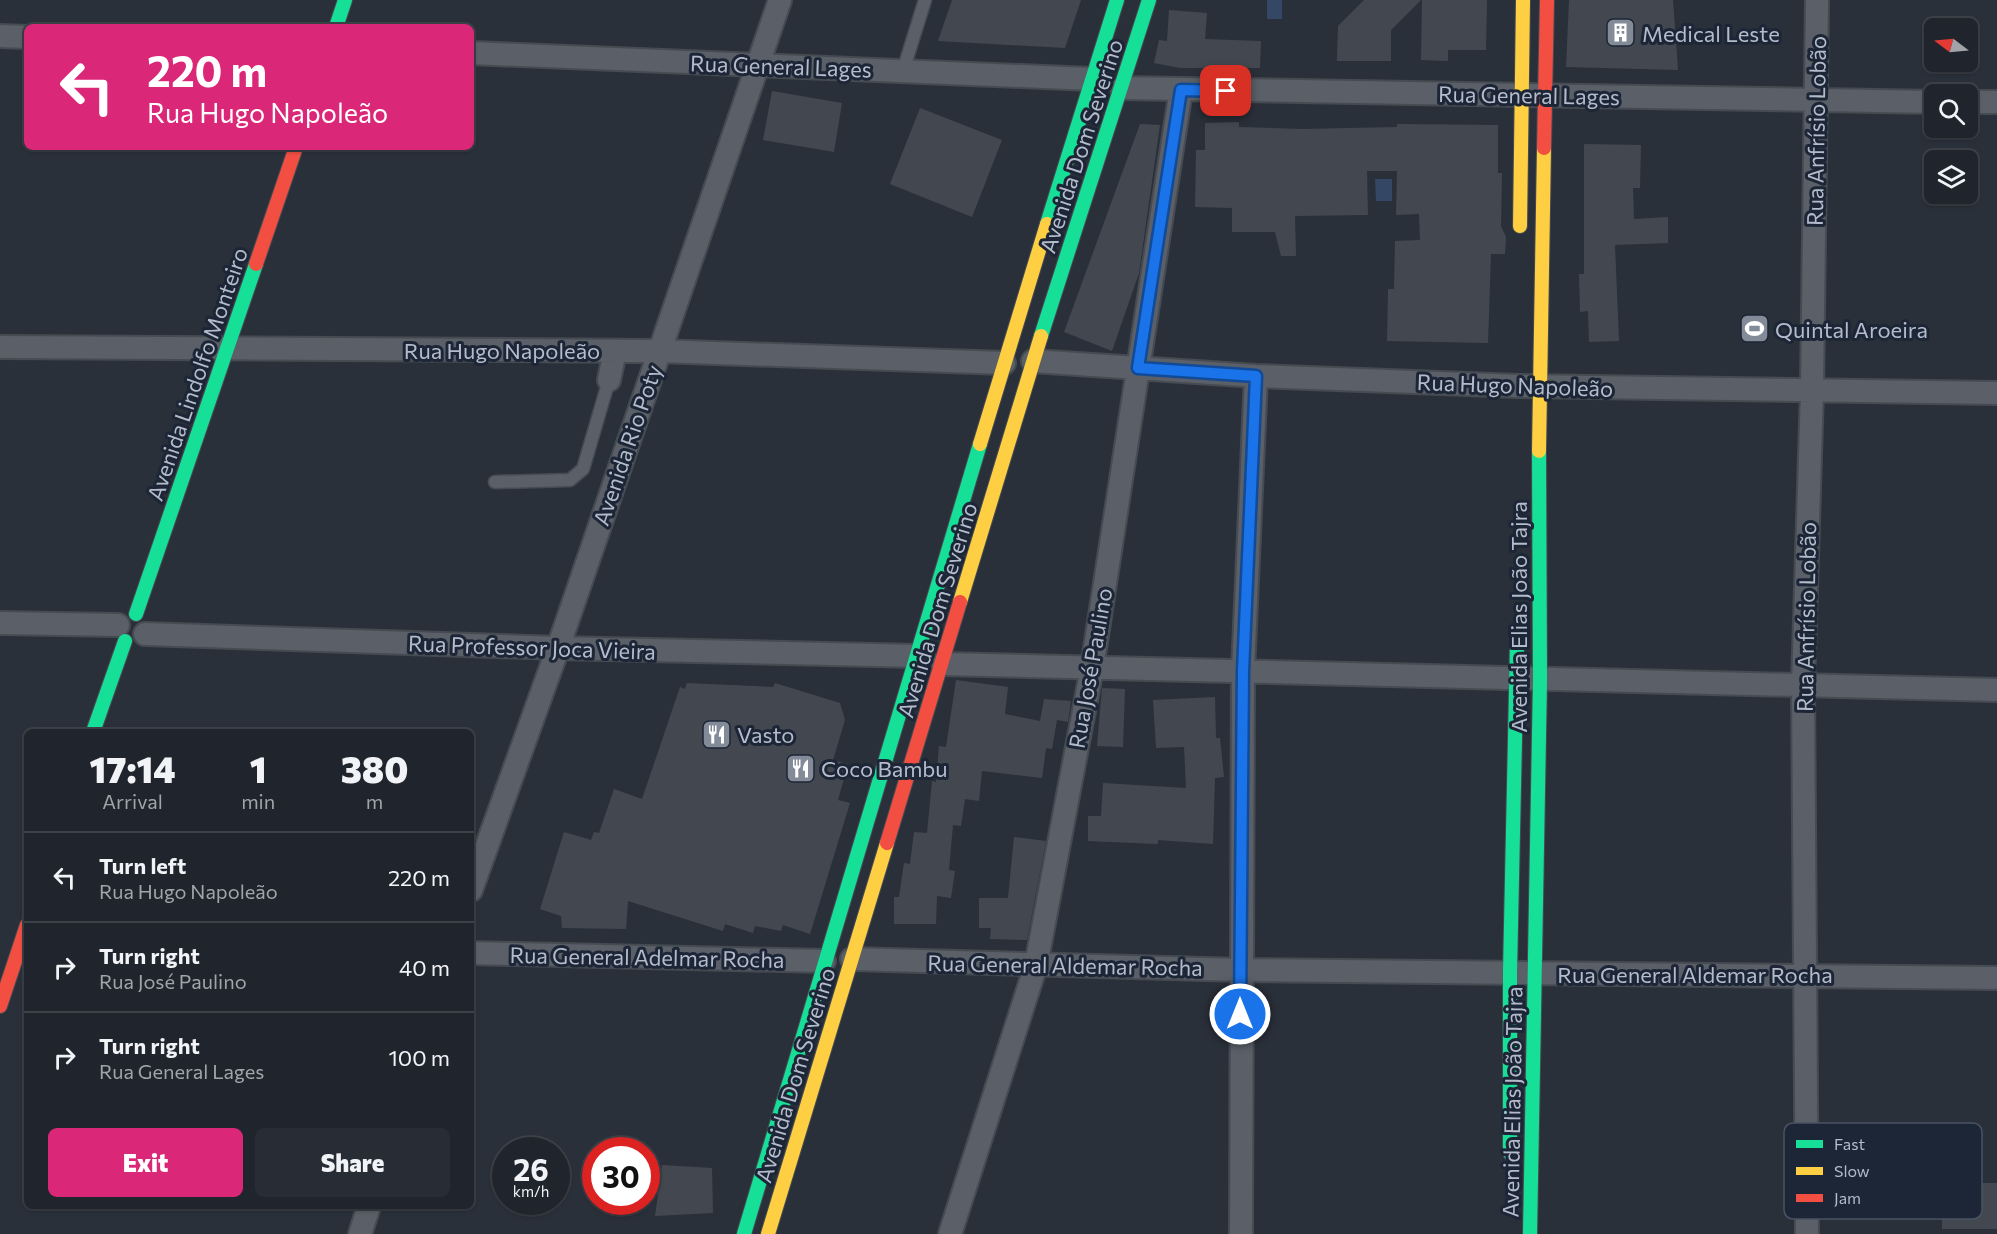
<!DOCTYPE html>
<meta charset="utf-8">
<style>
body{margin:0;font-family:Commissioner,sans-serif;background:#282c34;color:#f1f3f6;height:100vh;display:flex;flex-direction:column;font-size:22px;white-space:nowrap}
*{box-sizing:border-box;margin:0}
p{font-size:20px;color:#a2a4a9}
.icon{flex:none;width:33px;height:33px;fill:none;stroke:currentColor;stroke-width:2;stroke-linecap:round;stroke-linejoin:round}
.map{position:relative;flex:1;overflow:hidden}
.panel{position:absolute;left:24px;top:729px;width:450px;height:480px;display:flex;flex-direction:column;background:#20242c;border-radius:9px;box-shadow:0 2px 4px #0004,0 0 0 2px #3d4148}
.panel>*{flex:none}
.hud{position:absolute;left:24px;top:24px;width:450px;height:126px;border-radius:9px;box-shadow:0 2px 4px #0004,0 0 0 2px #3d4148;background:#db2777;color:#fff;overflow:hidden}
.needle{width:39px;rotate:286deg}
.tools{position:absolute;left:1924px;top:18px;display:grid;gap:12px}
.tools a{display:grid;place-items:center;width:54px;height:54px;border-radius:9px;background:#20242c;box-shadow:0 2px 4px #0004,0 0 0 2px #3d4148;font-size:30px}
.speed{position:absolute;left:492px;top:1137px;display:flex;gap:12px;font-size:30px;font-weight:700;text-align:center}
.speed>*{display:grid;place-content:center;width:78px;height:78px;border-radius:50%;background:#20242c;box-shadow:0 2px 4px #0004,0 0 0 2px #3d4148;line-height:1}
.speed small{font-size:15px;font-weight:400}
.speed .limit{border:9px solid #d22;background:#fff;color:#111}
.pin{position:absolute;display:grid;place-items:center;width:51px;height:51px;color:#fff;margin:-26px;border-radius:12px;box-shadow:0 3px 9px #0006}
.me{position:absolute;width:66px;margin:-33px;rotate:0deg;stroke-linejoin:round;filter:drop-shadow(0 0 4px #0008)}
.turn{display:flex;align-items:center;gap:21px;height:126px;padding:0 24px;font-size:27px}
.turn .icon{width:78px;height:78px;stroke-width:2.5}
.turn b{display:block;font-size:42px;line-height:51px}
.eta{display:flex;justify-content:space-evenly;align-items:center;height:102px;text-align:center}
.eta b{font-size:36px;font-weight:800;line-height:42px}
.cta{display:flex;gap:12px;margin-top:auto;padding:12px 24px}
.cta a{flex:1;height:69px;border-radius:9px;background:#db2777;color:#fff;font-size:24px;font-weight:800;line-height:69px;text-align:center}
.cta a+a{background:#282c34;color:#f1f3f6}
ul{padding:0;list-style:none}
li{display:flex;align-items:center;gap:18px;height:90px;padding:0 24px;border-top:2px solid #3d4148}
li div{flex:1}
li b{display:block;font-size:22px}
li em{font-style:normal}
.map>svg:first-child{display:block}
</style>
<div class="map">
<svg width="1997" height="1234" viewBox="0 0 1997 1234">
<rect width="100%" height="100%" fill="#2a303a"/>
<!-- water -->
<path fill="#344765" d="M 1267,0 L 1282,0 L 1282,19 L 1267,19 Z
M 1375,179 L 1392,179 L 1392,201 L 1376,201 Z"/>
<!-- building -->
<path fill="#434850" d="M 952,0 L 1081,0 L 1065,48 L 938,41 Z
M 1364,0 L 1421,0 L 1391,30 L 1391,61 L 1337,61 L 1338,26 Z
M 1422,0 L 1487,0 L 1486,50 L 1448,50 L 1448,61 L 1421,60 Z
M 1569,0 L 1673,0 L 1678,70 L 1566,67 Z
M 1169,10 L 1207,13 L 1205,39 L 1261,41 L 1260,68 L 1180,68 L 1154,63 L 1159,40 L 1167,41 Z
M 772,91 L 842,103 L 834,152 L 763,140 Z
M 920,108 L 1002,140 L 972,217 L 890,184 Z
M 1239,122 L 1239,127 L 1301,129 L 1397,127 L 1397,124 L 1498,125 L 1498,173 L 1502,173 L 1501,226 L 1506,237 L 1505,254 L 1491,254 L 1488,343 L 1387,341 L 1388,289 L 1394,289 L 1395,241 L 1420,240 L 1419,214 L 1396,215 L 1397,171 L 1367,171 L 1368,215 L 1295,216 L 1296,256 L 1281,256 L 1275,232 L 1232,232 L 1232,208 L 1195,207 L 1196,150 L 1205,150 L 1205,123 Z
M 1140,124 L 1160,125 L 1139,273 L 1112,351 L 1064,332 Z
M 1584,144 L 1641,145 L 1640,188 L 1633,188 L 1634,219 L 1668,217 L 1668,243 L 1615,245 L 1619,341 L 1589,342 L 1588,311 L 1580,312 L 1579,274 L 1584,274 Z
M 956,680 L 1008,687 L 1005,714 L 1040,721 L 1044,699 L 1071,701 L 1068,722 L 1057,720 L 1052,749 L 1046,748 L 1042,778 L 982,771 L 979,801 L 965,799 L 961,826 L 953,825 L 949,870 L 955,871 L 951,898 L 937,896 L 936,924 L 894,924 L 894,897 L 899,897 L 904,863 L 910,864 L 914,832 L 927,833 L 932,781 L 936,782 L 939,746 L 946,747 Z
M 687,683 L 773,687 L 775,683 L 840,703 L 845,720 L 833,760 L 848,764 L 838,800 L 850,803 L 810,934 L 783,925 L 781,931 L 755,926 L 753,933 L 725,924 L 723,931 L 628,901 L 626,929 L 562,928 L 561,916 L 540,909 L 564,832 L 591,840 L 594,832 L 599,833 L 614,789 L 642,799 L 680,687 L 685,689 Z
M 1102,688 L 1125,689 L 1123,747 L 1097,746 Z
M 1215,697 L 1216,738 L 1220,738 L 1224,777 L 1215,778 L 1213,844 L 1158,840 L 1158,844 L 1088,841 L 1088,816 L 1101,816 L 1103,783 L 1186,788 L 1184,747 L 1156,748 L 1153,700 Z
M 1014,837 L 1046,841 L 1027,940 L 990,939 L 991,928 L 979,928 L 979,898 L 1008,898 Z
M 662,1165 L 712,1168 L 713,1213 L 655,1216 Z
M 1942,1183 L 1997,1183 L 1997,1229 L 1942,1229 Z"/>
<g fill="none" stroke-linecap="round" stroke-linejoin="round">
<defs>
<path id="lane" d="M 903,71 L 925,0
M 495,482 L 570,480 L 583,469 L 609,380"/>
<path id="street" d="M 0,36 L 27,37
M 471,53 L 1091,79
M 1122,88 L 1935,102
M 1968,102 L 1997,102
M 0,347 L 659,351 L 1004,363
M 1033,361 L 1256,376 L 1519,386 L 1997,393
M 609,380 L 615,351
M 0,623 L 118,625
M 145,634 L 558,648 L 919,656
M 943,664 L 1997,690
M 471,890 L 558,648 L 780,0
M 471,953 L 824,961
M 852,959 L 1240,970 L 1997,978
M 360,1234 L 369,1206
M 950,1234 L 1036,965 L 1092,668 L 1181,90
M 1241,1234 L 1243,671 L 1256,376
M 1807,1234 L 1803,686 L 1812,390 L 1817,0"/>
<path id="fast" d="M 336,27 L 345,0
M 1047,224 L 1117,0
M 1041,336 L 1149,0
M 136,614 L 256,264
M 93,732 L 125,641
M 1510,1153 L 1510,972 L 1517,644
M 744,1234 L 980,444
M 1530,1234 L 1540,680 L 1539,451"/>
<path id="slow" d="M 1520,226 L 1523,0
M 980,444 L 1047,224
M 1539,451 L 1544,148
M 960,602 L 1041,336
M 768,1234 L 887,843"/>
<path id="jam" d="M 1544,148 L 1547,0
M 256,264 L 296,147
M 887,843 L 960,602
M 0,1006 L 27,925"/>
</defs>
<!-- lane casing -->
<use href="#lane" stroke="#464b52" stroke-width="15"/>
<!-- street casing -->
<use href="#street" stroke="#464b52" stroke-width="26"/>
<!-- fast casing -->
<use href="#fast" stroke="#464b52" stroke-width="16"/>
<!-- slow casing -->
<use href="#slow" stroke="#464b52" stroke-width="16"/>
<!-- jam casing -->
<use href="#jam" stroke="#464b52" stroke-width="16"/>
<!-- lane -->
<use href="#lane" stroke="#5a5f68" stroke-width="12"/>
<!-- street -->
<use href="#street" stroke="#5a5f68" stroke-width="22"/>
<!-- fast -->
<use href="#fast" stroke="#16e098" stroke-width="14"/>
<!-- slow -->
<use href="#slow" stroke="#ffcf43" stroke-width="14"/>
<!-- jam -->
<use href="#jam" stroke="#f24e42" stroke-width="14"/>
</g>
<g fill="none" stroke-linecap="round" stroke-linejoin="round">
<defs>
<path id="route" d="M 1226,91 L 1181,90 L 1138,368 L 1256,376 L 1243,671 L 1240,1014"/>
</defs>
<!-- route casing -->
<use href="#route" stroke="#114b97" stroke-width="15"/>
<!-- route -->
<use href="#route" stroke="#1a73e8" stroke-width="10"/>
</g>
<!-- icons -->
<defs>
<symbol id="building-square" viewBox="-11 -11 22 22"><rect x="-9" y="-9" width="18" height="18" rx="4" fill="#848b98" stroke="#1c2636"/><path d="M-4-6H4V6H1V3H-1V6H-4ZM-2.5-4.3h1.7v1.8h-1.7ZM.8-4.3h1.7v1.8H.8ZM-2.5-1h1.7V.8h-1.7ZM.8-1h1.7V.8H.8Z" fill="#fff"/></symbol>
<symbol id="stadium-square" viewBox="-11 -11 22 22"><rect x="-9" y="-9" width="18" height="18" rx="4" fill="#848b98" stroke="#1c2636"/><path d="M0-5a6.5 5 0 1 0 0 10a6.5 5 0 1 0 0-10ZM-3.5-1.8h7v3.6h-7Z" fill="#fff"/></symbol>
<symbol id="restaurant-square" viewBox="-11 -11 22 22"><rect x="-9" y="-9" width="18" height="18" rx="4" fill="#848b98" stroke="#1c2636"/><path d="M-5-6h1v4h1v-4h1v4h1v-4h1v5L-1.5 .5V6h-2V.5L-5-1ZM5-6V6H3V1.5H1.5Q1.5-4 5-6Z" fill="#fff"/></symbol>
</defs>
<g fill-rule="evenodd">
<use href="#building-square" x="1604" y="16" width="33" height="33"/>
<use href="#stadium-square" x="1738" y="312" width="33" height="33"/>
<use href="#restaurant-square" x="700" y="718" width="33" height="33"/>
<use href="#restaurant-square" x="784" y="752" width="33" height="33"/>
</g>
<g text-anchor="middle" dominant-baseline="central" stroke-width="6" stroke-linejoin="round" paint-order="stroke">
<!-- poi labels -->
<g font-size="22" fill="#b4bccb" stroke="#1c2636" text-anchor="start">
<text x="1642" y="33">Medical Leste</text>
<text x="1775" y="329">Quintal Aroeira</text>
<text x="737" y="734">Vasto</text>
<text x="821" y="768">Coco Bambu</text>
</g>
<!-- street labels -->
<g font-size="22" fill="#b4bccb" stroke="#1c2636">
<text transform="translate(781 66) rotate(2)">Rua General Lages</text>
<text transform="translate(1529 95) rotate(1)">Rua General Lages</text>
<text transform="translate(1816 131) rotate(-89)">Rua Anfrísio Lobão</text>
<text transform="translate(1081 146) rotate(-72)">Avenida Dom Severino</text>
<text x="502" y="350">Rua Hugo Napoleão</text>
<text transform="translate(197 374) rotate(-71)">Avenida Lindolfo Monteiro</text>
<text transform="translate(1515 385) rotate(2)">Rua Hugo Napoleão</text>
<text transform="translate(627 445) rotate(-71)">Avenida Rio Poty</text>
<text transform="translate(937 610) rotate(-73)">Avenida Dom Severino</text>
<text transform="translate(1518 617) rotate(-90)">Avenida Elias João Tajra</text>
<text transform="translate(1806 617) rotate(-89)">Rua Anfrísio Lobão</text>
<text transform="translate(532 647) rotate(2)">Rua Professor Joca Vieira</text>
<text transform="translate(1090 668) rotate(-80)">Rua José Paulino</text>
<text transform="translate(647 957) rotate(1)">Rua General Adelmar Rocha</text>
<text transform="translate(1065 965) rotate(1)">Rua General Aldemar Rocha</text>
<text x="1695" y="974">Rua General Aldemar Rocha</text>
<text transform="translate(795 1075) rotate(-73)">Avenida Dom Severino</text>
<text transform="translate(1512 1102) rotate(-89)">Avenida Elias João Tajra</text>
</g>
</g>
<!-- legend -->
<rect x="1784" y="1123" width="198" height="96" rx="9" fill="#1c2636" stroke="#4a5363" stroke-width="1.5"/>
<rect x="1796" y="1140" width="27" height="8" fill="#16e098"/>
<rect x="1796" y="1167" width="27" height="8" fill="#ffcf43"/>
<rect x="1796" y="1194" width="27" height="8" fill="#f24e42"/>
<g font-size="16" fill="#b4bccb">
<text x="1834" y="1150">Fast</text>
<text x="1834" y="1177">Slow</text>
<text x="1834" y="1204">Jam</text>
</g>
</svg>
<div class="tools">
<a><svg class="needle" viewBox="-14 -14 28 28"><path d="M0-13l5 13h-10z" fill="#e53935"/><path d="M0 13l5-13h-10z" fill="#a2a4a9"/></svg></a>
<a><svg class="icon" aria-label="search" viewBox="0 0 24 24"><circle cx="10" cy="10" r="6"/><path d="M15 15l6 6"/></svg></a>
<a><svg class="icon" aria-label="layers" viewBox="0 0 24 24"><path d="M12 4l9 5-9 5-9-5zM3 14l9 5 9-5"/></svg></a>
</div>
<div class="speed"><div>26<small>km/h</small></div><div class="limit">30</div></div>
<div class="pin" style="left:1226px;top:91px;background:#d93025"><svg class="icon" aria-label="arrive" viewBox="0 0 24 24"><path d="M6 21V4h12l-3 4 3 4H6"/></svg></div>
<svg class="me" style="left:1240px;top:1014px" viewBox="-20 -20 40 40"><circle r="17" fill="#1a73e8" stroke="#fff" stroke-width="3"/><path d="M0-11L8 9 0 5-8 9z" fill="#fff"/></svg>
<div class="hud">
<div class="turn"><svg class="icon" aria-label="left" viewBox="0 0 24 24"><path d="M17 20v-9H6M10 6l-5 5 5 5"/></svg><div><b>220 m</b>Rua Hugo Napoleão</div></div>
</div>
<section class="panel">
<div class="eta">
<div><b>17:14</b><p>Arrival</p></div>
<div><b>1</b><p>min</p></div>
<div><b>380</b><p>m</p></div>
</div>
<ul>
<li><svg class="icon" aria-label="left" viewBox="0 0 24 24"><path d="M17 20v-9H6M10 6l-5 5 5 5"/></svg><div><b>Turn left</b><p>Rua Hugo Napoleão</p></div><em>220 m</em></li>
<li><svg class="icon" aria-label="right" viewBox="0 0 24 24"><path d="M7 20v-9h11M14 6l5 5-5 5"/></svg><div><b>Turn right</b><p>Rua José Paulino</p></div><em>40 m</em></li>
<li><svg class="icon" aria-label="right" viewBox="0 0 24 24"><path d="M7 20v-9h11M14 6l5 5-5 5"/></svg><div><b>Turn right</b><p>Rua General Lages</p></div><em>100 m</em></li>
</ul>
<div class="cta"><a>Exit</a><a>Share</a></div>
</section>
</div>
